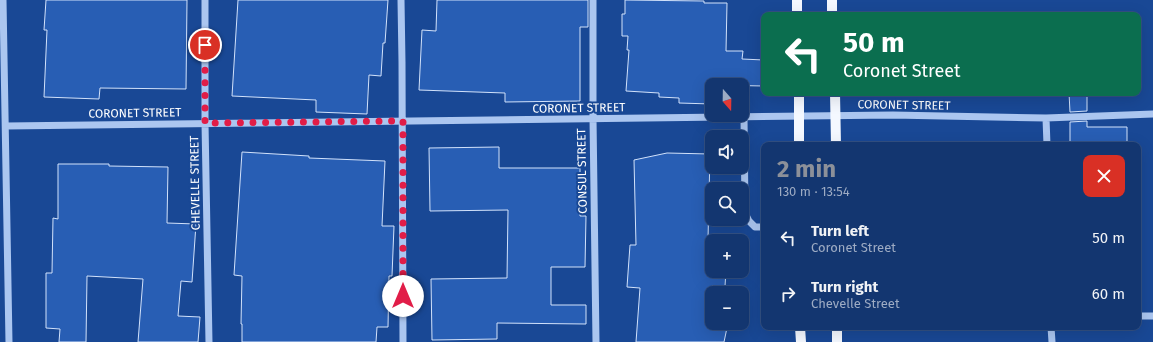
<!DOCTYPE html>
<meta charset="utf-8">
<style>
body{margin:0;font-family:"Fira Sans",sans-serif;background:#1c3e75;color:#f1f3f6;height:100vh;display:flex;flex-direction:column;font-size:15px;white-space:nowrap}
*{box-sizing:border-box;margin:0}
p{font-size:13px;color:#9dabc3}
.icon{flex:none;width:22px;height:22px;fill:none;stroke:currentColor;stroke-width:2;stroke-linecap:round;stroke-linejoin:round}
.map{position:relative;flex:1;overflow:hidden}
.details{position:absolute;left:761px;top:142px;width:380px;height:188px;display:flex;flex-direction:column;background:#133670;border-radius:8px;box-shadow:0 4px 16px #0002,0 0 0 1px #325083}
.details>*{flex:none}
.top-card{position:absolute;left:761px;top:12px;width:380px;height:84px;border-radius:8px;box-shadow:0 4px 16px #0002,0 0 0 1px #325083;background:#0b6e4f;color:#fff;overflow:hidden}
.needle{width:26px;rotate:160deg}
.buttons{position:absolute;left:705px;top:78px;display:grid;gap:8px}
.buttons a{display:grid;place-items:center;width:44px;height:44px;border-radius:8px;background:#133670;box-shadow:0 4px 16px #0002,0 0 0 1px #325083;font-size:20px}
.pin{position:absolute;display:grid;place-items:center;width:34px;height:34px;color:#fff;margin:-17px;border:2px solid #fff;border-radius:50%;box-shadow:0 1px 4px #0007}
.me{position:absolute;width:44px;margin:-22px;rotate:0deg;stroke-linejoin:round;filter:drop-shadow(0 0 3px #0008)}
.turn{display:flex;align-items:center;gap:14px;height:84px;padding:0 16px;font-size:18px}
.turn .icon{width:52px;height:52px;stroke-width:2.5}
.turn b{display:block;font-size:28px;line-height:34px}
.round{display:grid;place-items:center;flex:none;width:42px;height:42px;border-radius:8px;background:#1c3e75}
.summary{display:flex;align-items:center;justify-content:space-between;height:68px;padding:0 16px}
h1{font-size:24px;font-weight:700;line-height:30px;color:#8c9099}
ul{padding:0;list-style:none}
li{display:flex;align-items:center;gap:12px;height:56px;padding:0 16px}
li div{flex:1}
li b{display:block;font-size:15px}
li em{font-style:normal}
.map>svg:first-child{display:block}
</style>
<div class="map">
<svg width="1153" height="342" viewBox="0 0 1153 342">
<rect width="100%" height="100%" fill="#194895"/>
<!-- building -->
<path fill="#285eb4" stroke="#d2e2fb" d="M 46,0 L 187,0 L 186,89 L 100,88 L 99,99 L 44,97 L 47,30 L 44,30 Z
M 238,0 L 388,0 L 385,43 L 383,43 L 381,76 L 369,75 L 367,114 L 316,112 L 316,100 L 232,96 Z
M 437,0 L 588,0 L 588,27 L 580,27 L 580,101 L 505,102 L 505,93 L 419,90 L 422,30 L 436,31 Z
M 625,0 L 704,1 L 704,3 L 727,3 L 726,51 L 743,51 L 742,59 L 764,60 L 764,86 L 712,85 L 712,104 L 679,103 L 679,98 L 659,97 L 659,93 L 626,91 L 629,50 L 627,50 L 628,36 L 622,36 L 622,14 L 625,14 Z
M 1069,93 L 1087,93 L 1087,111 L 1070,112 Z
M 1087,121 L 1087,127 L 1127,127 L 1127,145 L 1070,145 L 1070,122 Z
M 499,147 L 499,168 L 580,168 L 580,216 L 586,216 L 585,267 L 551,267 L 551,305 L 586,305 L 586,324 L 497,323 L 497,339 L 432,340 L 431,279 L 507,278 L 508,210 L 430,211 L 429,148 Z
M 242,152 L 309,156 L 309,158 L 385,161 L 382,226 L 394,226 L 392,276 L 389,276 L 388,327 L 377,327 L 376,342 L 242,342 L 242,324 L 241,324 L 242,276 L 234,275 Z
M 667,153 L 710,154 L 708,239 L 727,240 L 727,241 L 712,241 L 712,271 L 726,271 L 725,286 L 712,286 L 712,323 L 728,323 L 724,342 L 636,342 L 640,288 L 627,287 L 630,245 L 636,245 L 634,160 Z
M 58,164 L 109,164 L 109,166 L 168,167 L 167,223 L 196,224 L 192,282 L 181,281 L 178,316 L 200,317 L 198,342 L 138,342 L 143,279 L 87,276 L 86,342 L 59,342 L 60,329 L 46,328 L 46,273 L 52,273 L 53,218 L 58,219 Z"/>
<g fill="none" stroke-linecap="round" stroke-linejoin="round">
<!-- minor -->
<path stroke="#abc6f0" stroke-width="7" d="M 3,0 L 9,342
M 205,0 L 205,123 L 209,342
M 401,0 L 402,62 L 403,342
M 593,0 L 593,118 L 596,342
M 744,116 L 745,213 L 749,221 L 755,227 L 764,227
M 1046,118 L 1047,145
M 6,126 L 893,115 L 1046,118 L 1153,114
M 1138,316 L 1153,316
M 1051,327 L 1052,342"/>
<!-- major -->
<path stroke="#f4f8ff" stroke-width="10" d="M 797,0 L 797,15
M 832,0 L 832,15
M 799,93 L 799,145
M 835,93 L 836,145
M 800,327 L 801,342
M 837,327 L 837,342"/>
</g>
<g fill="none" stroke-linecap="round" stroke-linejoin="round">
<!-- route -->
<path stroke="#e11d48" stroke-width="7" stroke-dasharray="0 12.6" d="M 205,45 L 205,123 L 403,121 L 403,296"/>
</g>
<g text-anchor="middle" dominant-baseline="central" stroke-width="4" stroke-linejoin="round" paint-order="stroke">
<!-- street labels -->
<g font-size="12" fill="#fff" stroke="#194895">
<text transform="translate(904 105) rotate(1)">CORONET STREET</text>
<text transform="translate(579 108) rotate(-1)">CORONET STREET</text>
<text transform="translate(135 113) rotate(-1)">CORONET STREET</text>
<text transform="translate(582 171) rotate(-91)">CONSUL STREET</text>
<text transform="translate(195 183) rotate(-91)">CHEVELLE STREET</text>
</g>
</g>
</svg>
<div class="buttons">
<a><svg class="needle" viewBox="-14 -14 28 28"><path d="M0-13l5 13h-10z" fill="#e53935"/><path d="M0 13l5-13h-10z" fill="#9dabc3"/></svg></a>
<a><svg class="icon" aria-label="sound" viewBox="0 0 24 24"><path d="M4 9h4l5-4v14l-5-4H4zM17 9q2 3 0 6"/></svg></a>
<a><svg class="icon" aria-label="search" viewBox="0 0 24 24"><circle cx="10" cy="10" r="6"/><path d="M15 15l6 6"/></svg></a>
<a>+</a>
<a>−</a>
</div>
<div class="pin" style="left:205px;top:45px;background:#d93025"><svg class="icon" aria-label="arrive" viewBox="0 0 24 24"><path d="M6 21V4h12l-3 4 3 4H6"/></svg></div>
<svg class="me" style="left:403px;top:296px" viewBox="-20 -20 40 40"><circle r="19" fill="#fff"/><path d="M0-13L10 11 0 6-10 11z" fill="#e11d48"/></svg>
<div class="top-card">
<div class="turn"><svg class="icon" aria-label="left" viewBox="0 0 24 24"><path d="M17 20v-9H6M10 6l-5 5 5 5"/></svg><div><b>50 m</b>Coronet Street</div></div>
</div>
<section class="details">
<div class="summary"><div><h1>2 min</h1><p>130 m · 13:54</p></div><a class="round" style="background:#d93025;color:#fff"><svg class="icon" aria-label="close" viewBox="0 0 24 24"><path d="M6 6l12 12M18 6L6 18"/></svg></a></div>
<ul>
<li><svg class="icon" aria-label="left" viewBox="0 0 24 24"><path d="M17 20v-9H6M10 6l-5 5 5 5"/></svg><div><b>Turn left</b><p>Coronet Street</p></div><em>50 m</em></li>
<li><svg class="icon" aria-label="right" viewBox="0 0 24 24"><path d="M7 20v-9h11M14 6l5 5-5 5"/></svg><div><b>Turn right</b><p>Chevelle Street</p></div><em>60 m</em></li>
</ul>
</section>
</div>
